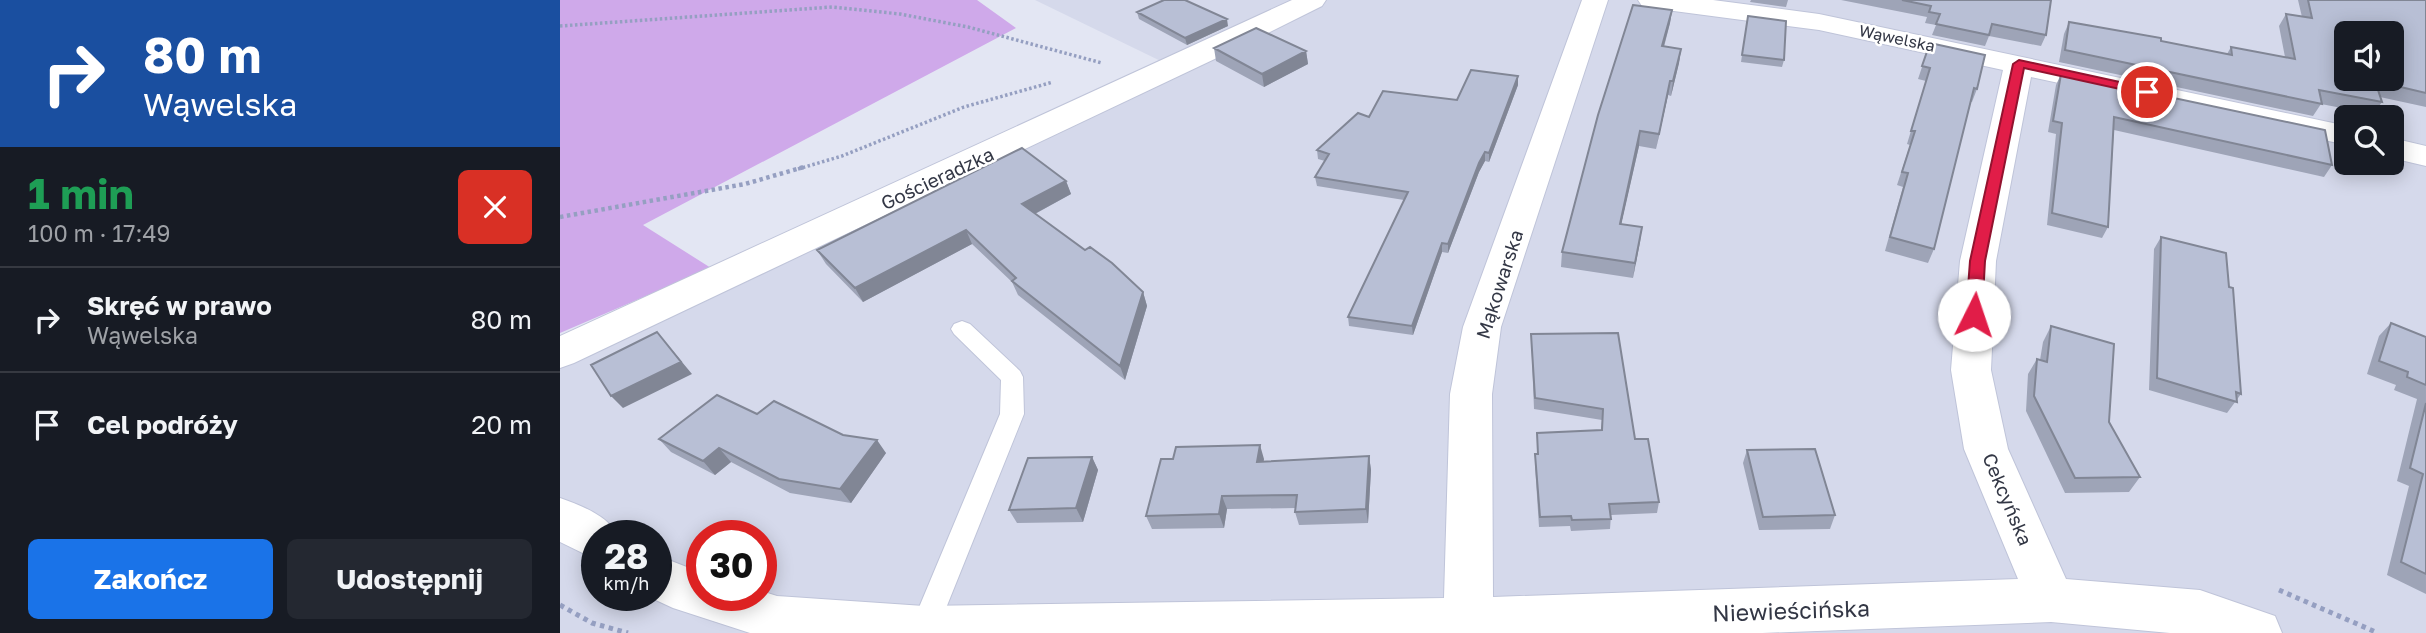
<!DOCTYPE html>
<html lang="pl">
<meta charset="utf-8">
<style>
body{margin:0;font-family:"Golos Text",sans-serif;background:#242831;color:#f1f3f6;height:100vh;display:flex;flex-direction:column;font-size:26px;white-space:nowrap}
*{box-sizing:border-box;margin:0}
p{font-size:23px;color:#9ea1a6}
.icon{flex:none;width:38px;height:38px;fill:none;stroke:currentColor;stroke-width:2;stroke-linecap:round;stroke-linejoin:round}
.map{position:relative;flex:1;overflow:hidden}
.side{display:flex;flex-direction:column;background:#171b24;width:560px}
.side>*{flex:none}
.top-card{background:#1a4fa0;color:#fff;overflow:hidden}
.tools{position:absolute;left:1774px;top:21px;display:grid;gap:14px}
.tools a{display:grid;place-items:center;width:70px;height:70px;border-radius:10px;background:#171b24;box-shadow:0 4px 18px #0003;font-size:35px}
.speed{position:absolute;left:21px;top:520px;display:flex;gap:14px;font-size:35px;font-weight:700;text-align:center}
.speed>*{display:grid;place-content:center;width:91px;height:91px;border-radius:50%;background:#171b24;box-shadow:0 4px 18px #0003;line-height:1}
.speed small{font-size:18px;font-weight:400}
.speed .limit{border:10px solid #d22;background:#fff;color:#111}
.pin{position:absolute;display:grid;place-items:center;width:60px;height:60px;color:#fff;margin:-30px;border:4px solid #fff;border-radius:50%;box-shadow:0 2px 7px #0007}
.me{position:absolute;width:77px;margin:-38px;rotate:4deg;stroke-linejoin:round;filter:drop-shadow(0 0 5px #0008)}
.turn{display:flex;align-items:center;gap:24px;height:147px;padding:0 28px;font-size:32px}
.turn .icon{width:91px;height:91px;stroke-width:2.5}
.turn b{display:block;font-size:49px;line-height:60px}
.round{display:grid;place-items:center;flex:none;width:74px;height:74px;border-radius:10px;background:#242831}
.headline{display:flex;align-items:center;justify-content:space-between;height:119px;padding:0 28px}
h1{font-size:42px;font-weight:700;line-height:52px;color:#1e9e55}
.primary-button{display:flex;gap:14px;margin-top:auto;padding:14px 28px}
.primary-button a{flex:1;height:80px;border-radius:10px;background:#1a73e8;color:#fff;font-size:28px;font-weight:700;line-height:80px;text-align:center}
.primary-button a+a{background:#242831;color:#f1f3f6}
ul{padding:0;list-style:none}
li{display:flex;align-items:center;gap:21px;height:105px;padding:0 28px;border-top:2px solid #363941}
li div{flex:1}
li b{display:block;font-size:26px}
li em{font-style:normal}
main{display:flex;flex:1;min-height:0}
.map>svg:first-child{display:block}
</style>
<main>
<section class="side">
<div class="top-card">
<div class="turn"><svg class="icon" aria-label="right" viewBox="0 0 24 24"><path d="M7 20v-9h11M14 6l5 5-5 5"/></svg><div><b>80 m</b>Wąwelska</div></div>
</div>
<div class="headline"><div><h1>1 min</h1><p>100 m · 17:49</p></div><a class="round" style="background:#d93025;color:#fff"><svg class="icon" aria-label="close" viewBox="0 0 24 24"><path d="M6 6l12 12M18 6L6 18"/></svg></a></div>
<ul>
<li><svg class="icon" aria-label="right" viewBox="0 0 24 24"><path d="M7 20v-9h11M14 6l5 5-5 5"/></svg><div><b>Skręć w prawo</b><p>Wąwelska</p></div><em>80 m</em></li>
<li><svg class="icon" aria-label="arrive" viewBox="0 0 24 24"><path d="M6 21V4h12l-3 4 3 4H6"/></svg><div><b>Cel podróży</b></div><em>20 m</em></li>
</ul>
<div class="primary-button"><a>Zakończ</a><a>Udostępnij</a></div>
</section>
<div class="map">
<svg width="1866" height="633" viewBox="0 0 1866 633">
<rect width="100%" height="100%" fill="#e3e6f3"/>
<!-- residential -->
<path fill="#d5d9eb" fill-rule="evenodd" d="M 475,0 L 1866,0 L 1866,633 L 0,633 L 0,353 L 613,67 ZM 1787,33 L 1832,33 L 1832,79 L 1787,79 ZM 1787,117 L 1832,117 L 1832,163 L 1787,163 ZM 37,536 L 96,536 L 96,595 L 37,595 ZM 142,536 L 201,536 L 201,595 L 142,595 Z"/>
<!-- green -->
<path fill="#cfa9ea" d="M 0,0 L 417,0 L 456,28 L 83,225 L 151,268 L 0,333 Z"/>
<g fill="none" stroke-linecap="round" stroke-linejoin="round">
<defs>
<path id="lane" d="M 402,321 L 410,324 L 460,371 L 463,377 L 464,414 L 376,633 L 352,633 L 350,629 L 440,414 L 441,380 L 394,334 L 391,329 L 394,324 Z"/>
<path id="street" d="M 732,0 L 766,0 L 762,6 L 682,46 L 14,363 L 0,368 L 0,336 Z
M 1022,0 L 1048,0 L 941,327 L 932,394 L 933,597 L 1458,579 L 1404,449 L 1391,370 L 1400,261 L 1443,70 L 1259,30 L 1091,8 L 1082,6 L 1078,0 L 1153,0 L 1259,14 L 1787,126 L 1787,145 L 1471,77 L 1436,261 L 1431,370 L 1448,449 L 1506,579 L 1640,590 L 1715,616 L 1722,633 L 1610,633 L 1491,622 L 1202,633 L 190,633 L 113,608 L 85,595 L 96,595 L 96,555 L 142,573 L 142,595 L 201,595 L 201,591 L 217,596 L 364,606 L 884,598 L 890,394 L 903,327 Z
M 1832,138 L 1866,146 L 1866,166 L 1832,158 Z
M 0,498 C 20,505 49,516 58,536 L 37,536 L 37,560 L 0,542 Z"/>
</defs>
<!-- lane casing -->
<use href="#lane" stroke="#bfc4d9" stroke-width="2"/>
<!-- street casing -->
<use href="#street" stroke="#bfc4d9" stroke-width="2"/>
<!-- path-far2 -->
<path stroke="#959fc1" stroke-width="3.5" stroke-dasharray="2.5 2.5" stroke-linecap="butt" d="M 0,26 L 272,7 L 340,14 L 408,27 L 542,63
M 238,169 L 282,156 L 404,107 L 493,82"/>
<!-- path-far1 -->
<path stroke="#959fc1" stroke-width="4.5" stroke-dasharray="3.5 3.5" stroke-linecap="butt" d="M 0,217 L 185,184 L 244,167"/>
<!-- path -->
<path stroke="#959fc1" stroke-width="5" stroke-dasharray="4.5 4.5" stroke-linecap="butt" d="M 1719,590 L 1818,633
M 0,605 L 32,623 L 68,633"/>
<!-- lane -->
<use href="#lane" fill="#fff" fill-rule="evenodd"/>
<!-- street -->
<use href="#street" fill="#fff" fill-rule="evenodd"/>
</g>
<!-- wall -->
<path fill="#9ea4b7" d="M 1191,0 L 1228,0 L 1226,7 L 1190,2 Z
M 1281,0 L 1491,0 L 1486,35 L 1481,46 L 1429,36 L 1425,46 L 1372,35 L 1376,25 L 1365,23 L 1367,17 Z
M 1738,0 L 1866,0 L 1866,107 L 1820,97 L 1822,102 L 1813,114 L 1761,104 L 1753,116 L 1499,62 L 1504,34 L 1509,22 L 1667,54 L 1671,47 L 1725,57 L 1719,26 L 1726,14 L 1742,17 Z
M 1112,10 L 1110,23 L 1104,47 L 1121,49 L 1119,63 L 1111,96 L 1108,95 L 1096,149 L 1079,146 L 1061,224 L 1082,227 L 1073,278 L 1001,267 L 1002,252 Z
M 577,12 L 668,26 L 627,45 L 579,19 Z
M 1188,16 L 1224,60 L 1222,67 L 1181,62 Z
M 1370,43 L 1417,89 L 1412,102 L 1410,102 L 1374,249 L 1368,263 L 1325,251 L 1343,187 L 1337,185 L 1350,145 L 1347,144 L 1366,81 L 1358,79 Z
M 654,48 L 746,51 L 748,64 L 704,87 L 656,61 Z
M 1501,74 L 1772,165 L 1764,177 L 1554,130 L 1548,227 L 1542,238 L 1487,225 L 1496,134 L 1488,132 L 1496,85 Z
M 958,76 L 958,85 L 929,162 L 925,161 L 919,172 L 888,253 L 882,252 L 853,335 L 789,326 L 788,317 L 844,200 L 757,186 L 755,177 L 765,161 L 758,159 L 757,150 L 809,117 L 897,100 Z
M 506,181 L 511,194 L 475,214 L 583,292 L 587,306 L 565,380 L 458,295 L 452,282 L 412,244 L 303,302 L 266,264 L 257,250 Z
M 1601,237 L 1669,287 L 1681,394 L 1667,413 L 1589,390 L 1594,249 Z
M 1831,323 L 1866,337 L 1866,594 L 1827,575 L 1849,486 L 1837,481 L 1857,399 L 1834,390 L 1836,385 L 1807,374 L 1819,336 Z
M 1491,326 L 1549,422 L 1580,477 L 1569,492 L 1505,493 L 1466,411 L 1468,374 L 1477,359 L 1480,360 L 1483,342 Z
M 971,334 L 1075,439 L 1099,502 L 1097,513 L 1051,515 L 1050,529 L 1011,531 L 1010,526 L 979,527 L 975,465 L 975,454 L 977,454 L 977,433 L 1041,430 L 1042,420 L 974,409 Z
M 197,414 L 283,435 L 326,453 L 291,503 L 230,493 L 171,462 L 155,475 L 111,452 L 99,439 Z
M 1187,450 L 1275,515 L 1270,529 L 1199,530 L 1183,463 Z
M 809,456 L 811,470 L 808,523 L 739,525 L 735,512 L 736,508 L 667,509 L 664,528 L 592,529 L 586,516 L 704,459 L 703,462 Z
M 532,457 L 538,470 L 523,522 L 457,523 L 449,510 Z"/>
<!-- shaded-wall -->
<path fill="#818695" d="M 1112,10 L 1110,23 L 1100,60 L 1102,46 Z
M 667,19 L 668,26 L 627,45 L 625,38 Z
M 1121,49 L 1119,63 L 1111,96 L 1113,81 Z
M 746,51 L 748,64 L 704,87 L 702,74 Z
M 958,76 L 958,85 L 929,162 L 929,153 Z
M 1110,81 L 1108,95 L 1096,149 L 1099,134 Z
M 1080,131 L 1079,146 L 1058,239 L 1060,224 Z
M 925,152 L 925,161 L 919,172 L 888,253 L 888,244 L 919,163 Z
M 506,181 L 511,194 L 467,218 L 462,204 Z
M 1082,227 L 1080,242 L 1073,278 L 1075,263 Z
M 406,230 L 412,244 L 303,302 L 295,288 Z
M 882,243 L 882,252 L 853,335 L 852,326 Z
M 583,292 L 587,306 L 565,380 L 560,366 Z
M 97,332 L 132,374 L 63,408 L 51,396 Z
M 317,440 L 326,453 L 291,503 L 280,489 Z
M 700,445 L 704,459 L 701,476 L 697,462 Z
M 159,448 L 171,462 L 155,475 L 143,461 Z
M 809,456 L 811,470 L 808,523 L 806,509 Z
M 532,457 L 538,470 L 523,522 L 516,508 Z
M 662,496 L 667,509 L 664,528 L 659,514 Z"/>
<!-- building -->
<path fill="#b8bfd5" stroke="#818695" stroke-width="2" fill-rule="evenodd" d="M 604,0 L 625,0 L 667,19 L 625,38 L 577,12 Z
M 1342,0 L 1491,0 L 1486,35 L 1432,24 L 1429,35 L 1376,24 L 1380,14 L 1369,12 L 1371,6 Z
M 1748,0 L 1866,0 L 1866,93 L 1815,81 L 1822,102 L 1759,90 L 1762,104 L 1505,50 L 1509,22 L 1601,38 L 1601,41 L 1672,55 L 1671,47 L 1735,59 L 1726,14 L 1752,18 ZM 1787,33 L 1832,33 L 1832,79 L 1787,79 Z
M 1073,5 L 1112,10 L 1102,46 L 1121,49 L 1113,81 L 1110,81 L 1099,134 L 1080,131 L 1060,224 L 1082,227 L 1075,263 L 1002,252 L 1038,115 Z
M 1188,16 L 1226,21 L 1224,60 L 1182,55 Z
M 696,28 L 746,51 L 702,74 L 654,48 Z
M 1370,43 L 1425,55 L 1417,89 L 1414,88 L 1374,249 L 1330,237 L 1348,173 L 1342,172 L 1355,131 L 1351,131 L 1370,68 L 1362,66 Z
M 911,70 L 958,76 L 929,153 L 925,152 L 919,163 L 888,244 L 882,243 L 852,326 L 788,317 L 848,192 L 755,177 L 769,154 L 757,150 L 798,113 L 809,117 L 823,91 L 897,100 Z
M 1501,74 L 1765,130 L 1772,165 L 1554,117 L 1548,227 L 1492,213 L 1502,123 L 1493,121 Z
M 462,148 L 506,181 L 462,204 L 525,250 L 530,247 L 552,263 L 583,292 L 560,366 L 452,281 L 456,278 L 406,230 L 295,288 L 257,250 Z
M 1601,237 L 1666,253 L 1669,287 L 1673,288 L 1681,394 L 1676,392 L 1677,402 L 1597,378 Z
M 1831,323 L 1866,337 L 1866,385 L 1847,377 L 1848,372 L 1819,361 Z
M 1491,326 L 1554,344 L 1549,422 L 1580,477 L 1515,478 L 1474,396 L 1477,359 L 1487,362 Z
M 97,332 L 121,362 L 51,396 L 31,365 Z
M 1058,333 L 1075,439 L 1088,439 L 1099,502 L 1049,504 L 1051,519 L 1012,520 L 1011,516 L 980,517 L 975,454 L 978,454 L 977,433 L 1042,430 L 1043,409 L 975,398 L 971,334 Z
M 157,395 L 197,414 L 214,401 L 283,435 L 317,440 L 280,489 L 219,479 L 159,448 L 143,461 L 99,439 Z
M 1866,403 L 1866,574 L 1841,562 L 1863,474 L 1850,468 Z
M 700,445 L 697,462 L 809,456 L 806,509 L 735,512 L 737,495 L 662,496 L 659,514 L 586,516 L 601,459 L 613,459 L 616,447 Z
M 1255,449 L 1275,515 L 1203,517 L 1187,450 Z
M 532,457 L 516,508 L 449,510 L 468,458 Z"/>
<!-- route -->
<path fill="#e11d48" stroke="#92132f" stroke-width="2" d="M 1459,60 L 1587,88 L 1593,92 L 1587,95 L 1464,68 L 1425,261 L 1422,315 L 1414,321 L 1406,315 L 1410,261 L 1453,64 Z"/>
<g text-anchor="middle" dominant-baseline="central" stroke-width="5" stroke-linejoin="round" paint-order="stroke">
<!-- far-street labels -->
<g font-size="16" fill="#333745" stroke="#fff">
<text transform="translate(1337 38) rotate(12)">Wąwelska</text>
</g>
<!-- street labels -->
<g font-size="19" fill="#333745" stroke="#fff">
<text transform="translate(377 178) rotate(-25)">Gościeradzka</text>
<text transform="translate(939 284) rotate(-72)">Mąkowarska</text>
<text transform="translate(1448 499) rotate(67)">Cekcyńska</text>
</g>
<!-- near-street labels -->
<g font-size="23" fill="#333745" stroke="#fff">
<text transform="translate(1231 610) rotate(-2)">Niewieścińska</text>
</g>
</g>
</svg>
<div class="tools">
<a><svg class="icon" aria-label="sound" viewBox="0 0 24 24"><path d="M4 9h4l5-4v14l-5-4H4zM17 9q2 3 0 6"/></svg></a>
<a><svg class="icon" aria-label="search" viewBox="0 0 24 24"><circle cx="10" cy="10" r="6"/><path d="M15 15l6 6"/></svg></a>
</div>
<div class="speed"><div>28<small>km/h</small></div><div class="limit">30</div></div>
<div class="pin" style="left:1587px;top:92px;background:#d93025"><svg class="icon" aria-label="arrive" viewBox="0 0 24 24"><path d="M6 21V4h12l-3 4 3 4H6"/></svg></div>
<svg class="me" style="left:1414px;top:315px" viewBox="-20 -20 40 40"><circle r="19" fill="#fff"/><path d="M0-13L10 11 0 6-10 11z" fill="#e11d48"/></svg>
</div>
</main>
